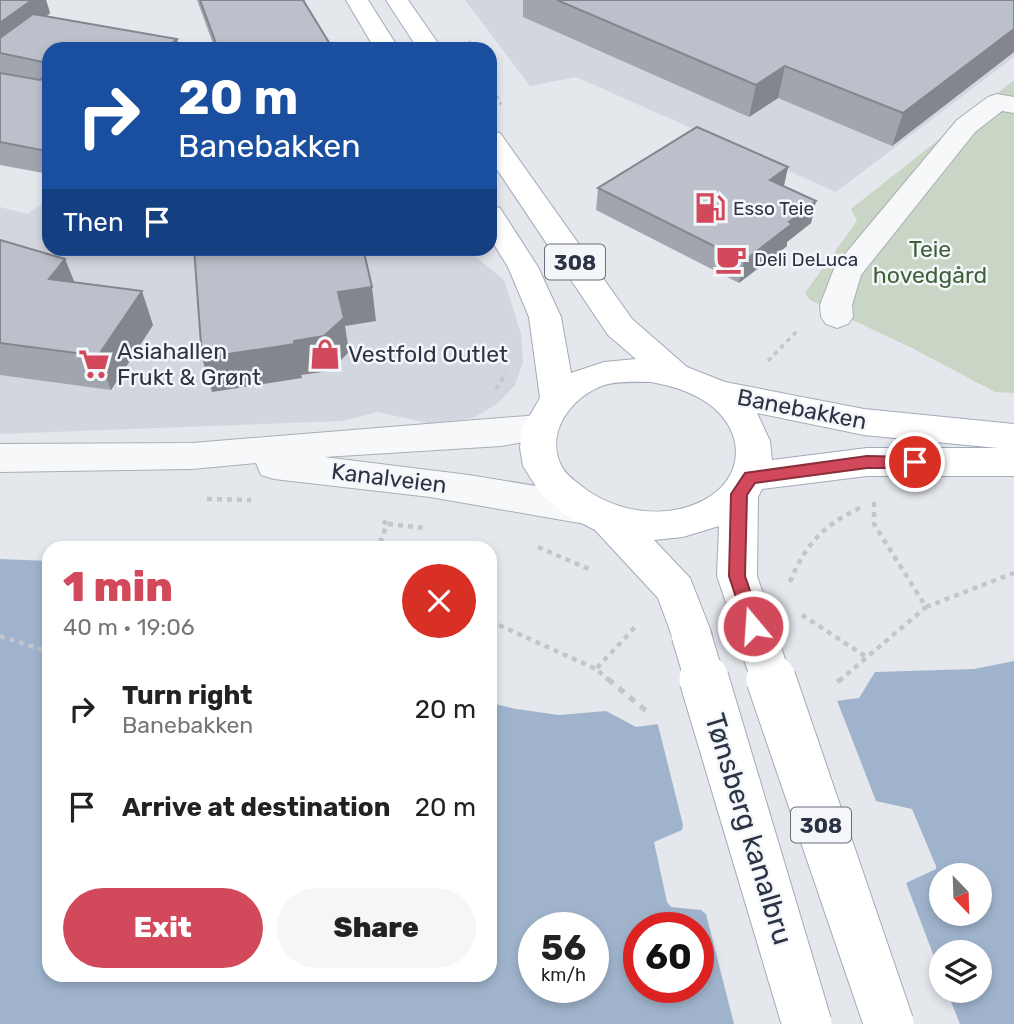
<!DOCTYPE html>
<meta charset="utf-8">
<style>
body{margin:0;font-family:Rubik,sans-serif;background:#f6f6f6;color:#222;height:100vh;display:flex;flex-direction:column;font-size:26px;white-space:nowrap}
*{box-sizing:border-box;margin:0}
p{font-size:23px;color:#767676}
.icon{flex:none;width:38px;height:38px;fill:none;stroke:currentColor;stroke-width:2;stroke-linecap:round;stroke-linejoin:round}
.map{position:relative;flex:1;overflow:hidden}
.panel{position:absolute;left:42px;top:541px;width:455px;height:441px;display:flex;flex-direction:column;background:#fff;border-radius:21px;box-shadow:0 4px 10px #0003}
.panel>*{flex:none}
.top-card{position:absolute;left:42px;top:42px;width:455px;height:214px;border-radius:21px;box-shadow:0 4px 10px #0003;background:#1a4fa0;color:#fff;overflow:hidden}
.needle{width:46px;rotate:157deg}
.fabs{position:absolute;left:929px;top:863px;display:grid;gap:14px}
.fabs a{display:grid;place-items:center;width:63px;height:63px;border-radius:50%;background:#fff;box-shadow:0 4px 10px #0003;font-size:35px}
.speed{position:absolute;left:518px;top:912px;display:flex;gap:14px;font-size:35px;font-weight:700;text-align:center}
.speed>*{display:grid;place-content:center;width:91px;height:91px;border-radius:50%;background:#fff;box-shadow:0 4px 10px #0003;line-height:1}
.speed small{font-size:18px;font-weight:400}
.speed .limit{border:10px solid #d22;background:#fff;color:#111}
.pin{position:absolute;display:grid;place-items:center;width:60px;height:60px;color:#fff;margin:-30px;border:4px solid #fff;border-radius:50%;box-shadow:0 2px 7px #0007}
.me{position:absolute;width:77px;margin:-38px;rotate:342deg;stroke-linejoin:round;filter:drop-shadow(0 0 5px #0008)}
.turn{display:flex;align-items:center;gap:24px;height:147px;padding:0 21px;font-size:32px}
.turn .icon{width:91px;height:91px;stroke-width:2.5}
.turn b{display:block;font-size:49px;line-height:60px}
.then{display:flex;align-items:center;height:66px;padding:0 21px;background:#0003;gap:14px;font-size:26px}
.round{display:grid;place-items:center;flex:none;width:74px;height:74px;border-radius:37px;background:#f6f6f6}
.summary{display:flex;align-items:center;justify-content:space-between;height:119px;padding:0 21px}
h1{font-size:42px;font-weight:800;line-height:52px;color:#d1495b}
.action{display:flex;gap:14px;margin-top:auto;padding:14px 21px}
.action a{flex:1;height:80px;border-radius:42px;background:#d1495b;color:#fff;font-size:28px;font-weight:800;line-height:80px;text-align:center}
.action a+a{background:#f6f6f6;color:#222}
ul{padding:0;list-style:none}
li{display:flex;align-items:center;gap:21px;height:98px;padding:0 21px}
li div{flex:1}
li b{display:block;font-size:26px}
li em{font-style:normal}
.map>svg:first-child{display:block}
</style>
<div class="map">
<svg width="1014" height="1024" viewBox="0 0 1014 1024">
<rect width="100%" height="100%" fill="#e4e7ec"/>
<!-- built -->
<path fill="#d2d6de" d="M 465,0 L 1014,0 L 1014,57 L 836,192 L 576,77 L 530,86 Z
M 49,200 L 49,248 L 466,249 L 504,280 L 521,334 L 523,362 L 515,385 L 497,404 L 473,418 L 432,424 L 377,412 L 342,421 L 0,434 L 0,207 L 27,214 Z"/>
<!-- green -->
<path fill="#c9d6c5" d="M 1014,80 L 1014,393 L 995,392 L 912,348 L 810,300 L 805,293 L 857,221 L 851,209 Z"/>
<!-- water -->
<path fill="#9fb4cc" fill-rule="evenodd" d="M 0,559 L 49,561 L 49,975 L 490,975 L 490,703 L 516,709 L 559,715 L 606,711 L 636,727 L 859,698 L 875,672 L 974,669 L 1014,661 L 1014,1024 L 0,1024 ZM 942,875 L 980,875 L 980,914 L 942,914 ZM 534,928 L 593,928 L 593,987 L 534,987 ZM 639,928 L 698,928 L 698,987 L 639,987 ZM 942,952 L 980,952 L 980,990 L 942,990 Z"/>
<!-- pier -->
<path fill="#e4e7ec" d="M 836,698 L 876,801 L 912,809 L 936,866 L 936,869 L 906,883 L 941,975 L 942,990 L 947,991 L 960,1024 L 734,1024 L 706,914 L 701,910 L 671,907 L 667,902 L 654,842 L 682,830 L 683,825 L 657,721 Z"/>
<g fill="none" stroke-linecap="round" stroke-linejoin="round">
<defs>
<path id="minor" d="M 997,94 L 1014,97 L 1014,113 L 1002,111 L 975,132 L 861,275 L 852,305 L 853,317 L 848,324 L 837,328 L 826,324 L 821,317 L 820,305 L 835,266 L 957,120 L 988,97 Z
M 539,415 L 552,419 L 557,428 L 552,437 L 501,446 L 324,457 L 469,475 L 585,494 L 599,499 L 604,509 L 599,519 L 585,524 L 430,497 L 274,479 L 261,475 L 256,463 L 192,469 L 0,472 L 0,444 L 192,443 Z"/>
<path id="major" d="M 346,0 L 368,0 L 399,49 L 375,49 Z
M 386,0 L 408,0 L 442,49 L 418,49 Z
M 490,131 L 500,133 L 632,319 L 687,367 L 725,382 L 864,409 L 1014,424 L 1014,476 L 867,476 L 762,489 L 758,497 L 757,576 L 774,626 L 768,638 L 753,644 L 738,638 L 717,576 L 719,526 L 683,537 L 654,540 L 690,578 L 712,634 L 706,647 L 691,652 L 676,647 L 658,598 L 595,530 L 564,514 L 540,493 L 523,466 L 520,448 L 522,429 L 540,398 L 529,317 L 508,267 L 490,238 L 490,205 L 500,208 L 538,267 L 561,317 L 571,373 L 604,362 L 636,359 L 608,335 L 490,159 ZM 651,382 C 674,386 696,393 714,408 C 747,437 742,480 704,500 C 665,521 612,512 579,484 C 572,479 565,473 561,465 C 544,430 575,393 608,384 C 622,381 637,382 651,382 ZM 757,413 L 864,435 L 998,448 L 867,448 L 772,460 L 770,441 Z"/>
</defs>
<!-- minor casing -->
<use href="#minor" stroke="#a9aeb7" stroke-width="2"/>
<!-- major casing -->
<use href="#major" stroke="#a3abb8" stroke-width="2"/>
<!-- path-far3 -->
<path stroke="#c2c5cb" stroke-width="2.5" stroke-dasharray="3.5 3.5" stroke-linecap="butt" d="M 469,41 L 474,49
M 490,76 L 501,105"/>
<!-- path-far2 -->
<path stroke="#c2c5cb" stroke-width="3.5" stroke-dasharray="4.5 4.5" stroke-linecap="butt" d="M 768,361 L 798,330
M 496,389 L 506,373"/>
<!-- path-far1 -->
<path stroke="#c2c5cb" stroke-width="4.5" stroke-dasharray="5 5" stroke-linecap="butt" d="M 207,499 L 251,500
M 874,502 L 874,524 L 926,607 L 1014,573
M 383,521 L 387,524 L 381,540 L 383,548
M 388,524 L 424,528
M 538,547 L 591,570
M 790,582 C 805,545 823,525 860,508
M 802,615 L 865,656
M 490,621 L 596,669
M 0,636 L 49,652
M 610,681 L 596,669 L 638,624
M 839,681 L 926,607"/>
<!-- path -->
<path stroke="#c2c5cb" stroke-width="5" stroke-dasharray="7 7" stroke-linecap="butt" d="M 608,679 L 651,715
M 837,682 L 841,679"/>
<!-- minor -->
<use href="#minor" fill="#f7f8fa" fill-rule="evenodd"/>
<!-- major -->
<use href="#major" fill="#fff" fill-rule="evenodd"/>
<defs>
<path id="major-bridge-far1" d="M 753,626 L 772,681
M 691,634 L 705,681"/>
<path id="major-bridge" d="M 704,679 L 807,1024
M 771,679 L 889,1024"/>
</defs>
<!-- major-bridge-far1 casing -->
<use href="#major-bridge-far1" stroke="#a3abb8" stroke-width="41" stroke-linecap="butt"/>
<!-- major-bridge casing -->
<use href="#major-bridge" stroke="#a3abb8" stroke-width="51" stroke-linecap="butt"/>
<!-- major-bridge-far1 -->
<use href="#major-bridge-far1" stroke="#fff" stroke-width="39"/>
<!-- major-bridge -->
<use href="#major-bridge" stroke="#fff" stroke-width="49"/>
</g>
<!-- wall -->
<path fill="#a1a5ae" d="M 0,0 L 46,0 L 50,13 L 47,16 L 49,49 L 49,174 L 0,165 Z
M 197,0 L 305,0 L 305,4 L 333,49 L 215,49 Z
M 523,0 L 1014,0 L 1014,52 L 892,146 L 778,98 L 749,117 L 523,17 Z
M 788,167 L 784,186 L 816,201 L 811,223 L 787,242 L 787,246 L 739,283 L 596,210 L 598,188 Z
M 0,240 L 153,325 L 111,390 L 0,375 Z"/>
<!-- shaded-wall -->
<path fill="#83868d" d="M 32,0 L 46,0 L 50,13 L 0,51 L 0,23 Z
M 1014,29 L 1014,52 L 892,146 L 903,113 Z
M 177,39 L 180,49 L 165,49 Z
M 785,66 L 778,98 L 749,117 L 756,85 Z
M 49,148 L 49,160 L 46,151 Z
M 788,167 L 783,189 L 770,180 Z
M 816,201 L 811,223 L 787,242 L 787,246 L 739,283 L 744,261 L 789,222 Z
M 65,259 L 79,293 L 49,279 Z
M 372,287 L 376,321 L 345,326 L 349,352 L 330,371 L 301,375 L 302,378 L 212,392 L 202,358 L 294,341 L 338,292 Z
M 142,291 L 153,325 L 111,390 L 98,356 Z"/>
<!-- building -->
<path fill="#bbc0ca" stroke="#83868d" stroke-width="2" d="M 0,0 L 32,0 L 0,23 Z
M 200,0 L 303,0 L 333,49 L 218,49 Z
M 557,0 L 1014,0 L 1014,29 L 903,113 L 785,66 L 756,85 Z
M 33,14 L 177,39 L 165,49 L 49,49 L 49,148 L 46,151 L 0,142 L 0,73 L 40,80 L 43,77 L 43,62 L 0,53 L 0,38 Z
M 697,127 L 788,167 L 770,180 L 816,201 L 789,222 L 792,224 L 744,261 L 598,188 Z
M 0,240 L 65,259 L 49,279 L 142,291 L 98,356 L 0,343 Z
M 194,248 L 363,248 L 372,287 L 338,292 L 344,318 L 324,336 L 294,341 L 295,344 L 202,358 Z"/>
<!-- route -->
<path fill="#d1495b" stroke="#882f3b" stroke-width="2" d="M 867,456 L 915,457 L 923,462 L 915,468 L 867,468 L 755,483 L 747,495 L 745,576 L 762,626 L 759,631 L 753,634 L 747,631 L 729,576 L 731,494 L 745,473 Z"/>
<!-- icons -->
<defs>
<symbol id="fuel-bare" viewBox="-9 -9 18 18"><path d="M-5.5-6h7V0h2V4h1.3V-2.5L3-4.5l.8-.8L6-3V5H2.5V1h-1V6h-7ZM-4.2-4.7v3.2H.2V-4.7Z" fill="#d1495b" stroke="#f4f6f9" stroke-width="2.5" paint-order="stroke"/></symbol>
<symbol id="cafe-bare" viewBox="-9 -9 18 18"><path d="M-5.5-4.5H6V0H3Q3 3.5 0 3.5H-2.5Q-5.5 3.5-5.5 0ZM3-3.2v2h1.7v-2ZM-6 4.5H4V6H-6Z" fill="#d1495b" stroke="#f4f6f9" stroke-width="2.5" paint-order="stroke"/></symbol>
<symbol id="shop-bare" viewBox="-9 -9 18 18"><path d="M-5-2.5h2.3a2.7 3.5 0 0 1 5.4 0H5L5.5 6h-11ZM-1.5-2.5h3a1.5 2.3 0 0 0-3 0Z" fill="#d1495b" stroke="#f4f6f9" stroke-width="2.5" paint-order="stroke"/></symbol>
<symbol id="supermarket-bare" viewBox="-9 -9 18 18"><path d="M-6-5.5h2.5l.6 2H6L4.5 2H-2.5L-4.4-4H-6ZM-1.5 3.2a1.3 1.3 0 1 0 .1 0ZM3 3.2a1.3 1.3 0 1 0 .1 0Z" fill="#d1495b" stroke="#f4f6f9" stroke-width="2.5" paint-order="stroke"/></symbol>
</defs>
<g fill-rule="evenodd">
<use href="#fuel-bare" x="688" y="186" width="44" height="44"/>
<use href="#cafe-bare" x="709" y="237" width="44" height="44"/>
<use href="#shop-bare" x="303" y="332" width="44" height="44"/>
<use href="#supermarket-bare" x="72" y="342" width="44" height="44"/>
</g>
<g text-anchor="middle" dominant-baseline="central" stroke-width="5" stroke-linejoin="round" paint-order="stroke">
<!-- far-poi labels -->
<g font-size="19" fill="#2b3445" stroke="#f4f6f9" text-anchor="start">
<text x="733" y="208">Esso Teie</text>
<text x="754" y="259">Deli DeLuca</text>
</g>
<!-- shield labels -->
<g fill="#f4f6f9" stroke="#676e7b" stroke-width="2">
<rect x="545" y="244.5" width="60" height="35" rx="5"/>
<rect x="791" y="807.5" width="60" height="35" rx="5"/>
</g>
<g font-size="21" font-weight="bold" fill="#2b3445">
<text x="575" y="262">308</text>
<text x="821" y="825">308</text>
</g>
<!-- park labels -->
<g font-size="23" fill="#3f6138" stroke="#f4f6f9">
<text x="930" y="249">Teie<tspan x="930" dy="26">hovedgård</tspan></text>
</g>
<!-- poi labels -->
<g font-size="23" fill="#2b3445" stroke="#f4f6f9" text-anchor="start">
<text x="117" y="351">Asiahallen<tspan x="117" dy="26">Frukt &amp; Grønt</tspan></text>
<text x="348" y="354">Vestfold Outlet</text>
</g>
<!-- street labels -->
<g font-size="23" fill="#2b3445" stroke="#f4f6f9">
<text transform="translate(802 409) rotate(11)">Banebakken</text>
<text transform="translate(389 478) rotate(7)">Kanalveien</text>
</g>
<!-- near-street labels -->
<g font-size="28" fill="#2b3445" stroke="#f4f6f9">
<text transform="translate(749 829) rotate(73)">Tønsberg kanalbru</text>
</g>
</g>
</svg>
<div class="fabs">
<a><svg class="needle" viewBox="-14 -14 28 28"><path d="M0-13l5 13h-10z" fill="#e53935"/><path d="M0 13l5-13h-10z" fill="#767676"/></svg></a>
<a><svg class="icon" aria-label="layers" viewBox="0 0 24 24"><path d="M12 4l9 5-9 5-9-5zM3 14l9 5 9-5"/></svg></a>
</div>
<div class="speed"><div>56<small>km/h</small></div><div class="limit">60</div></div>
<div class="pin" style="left:915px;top:462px;background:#d93025"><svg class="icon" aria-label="arrive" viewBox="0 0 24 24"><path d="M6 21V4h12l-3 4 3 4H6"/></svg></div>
<svg class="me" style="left:753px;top:626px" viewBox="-20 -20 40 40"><circle r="17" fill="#d1495b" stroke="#fff" stroke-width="3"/><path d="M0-11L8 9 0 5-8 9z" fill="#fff"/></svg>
<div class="top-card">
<div class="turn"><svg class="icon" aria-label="right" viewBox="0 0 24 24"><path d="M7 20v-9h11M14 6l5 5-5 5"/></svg><div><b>20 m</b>Banebakken</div></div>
<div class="then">Then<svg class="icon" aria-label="arrive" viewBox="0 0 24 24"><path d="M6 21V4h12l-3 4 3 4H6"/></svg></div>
</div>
<section class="panel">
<div class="summary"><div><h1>1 min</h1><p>40 m · 19:06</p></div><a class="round" style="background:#d93025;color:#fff"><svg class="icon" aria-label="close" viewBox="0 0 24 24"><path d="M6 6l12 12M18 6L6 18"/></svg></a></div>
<ul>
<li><svg class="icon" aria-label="right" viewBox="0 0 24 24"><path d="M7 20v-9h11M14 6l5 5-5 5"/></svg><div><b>Turn right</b><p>Banebakken</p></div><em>20 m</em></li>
<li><svg class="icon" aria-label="arrive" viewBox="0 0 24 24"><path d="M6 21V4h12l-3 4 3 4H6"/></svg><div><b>Arrive at destination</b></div><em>20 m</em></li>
</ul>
<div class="action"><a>Exit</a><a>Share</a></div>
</section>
</div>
